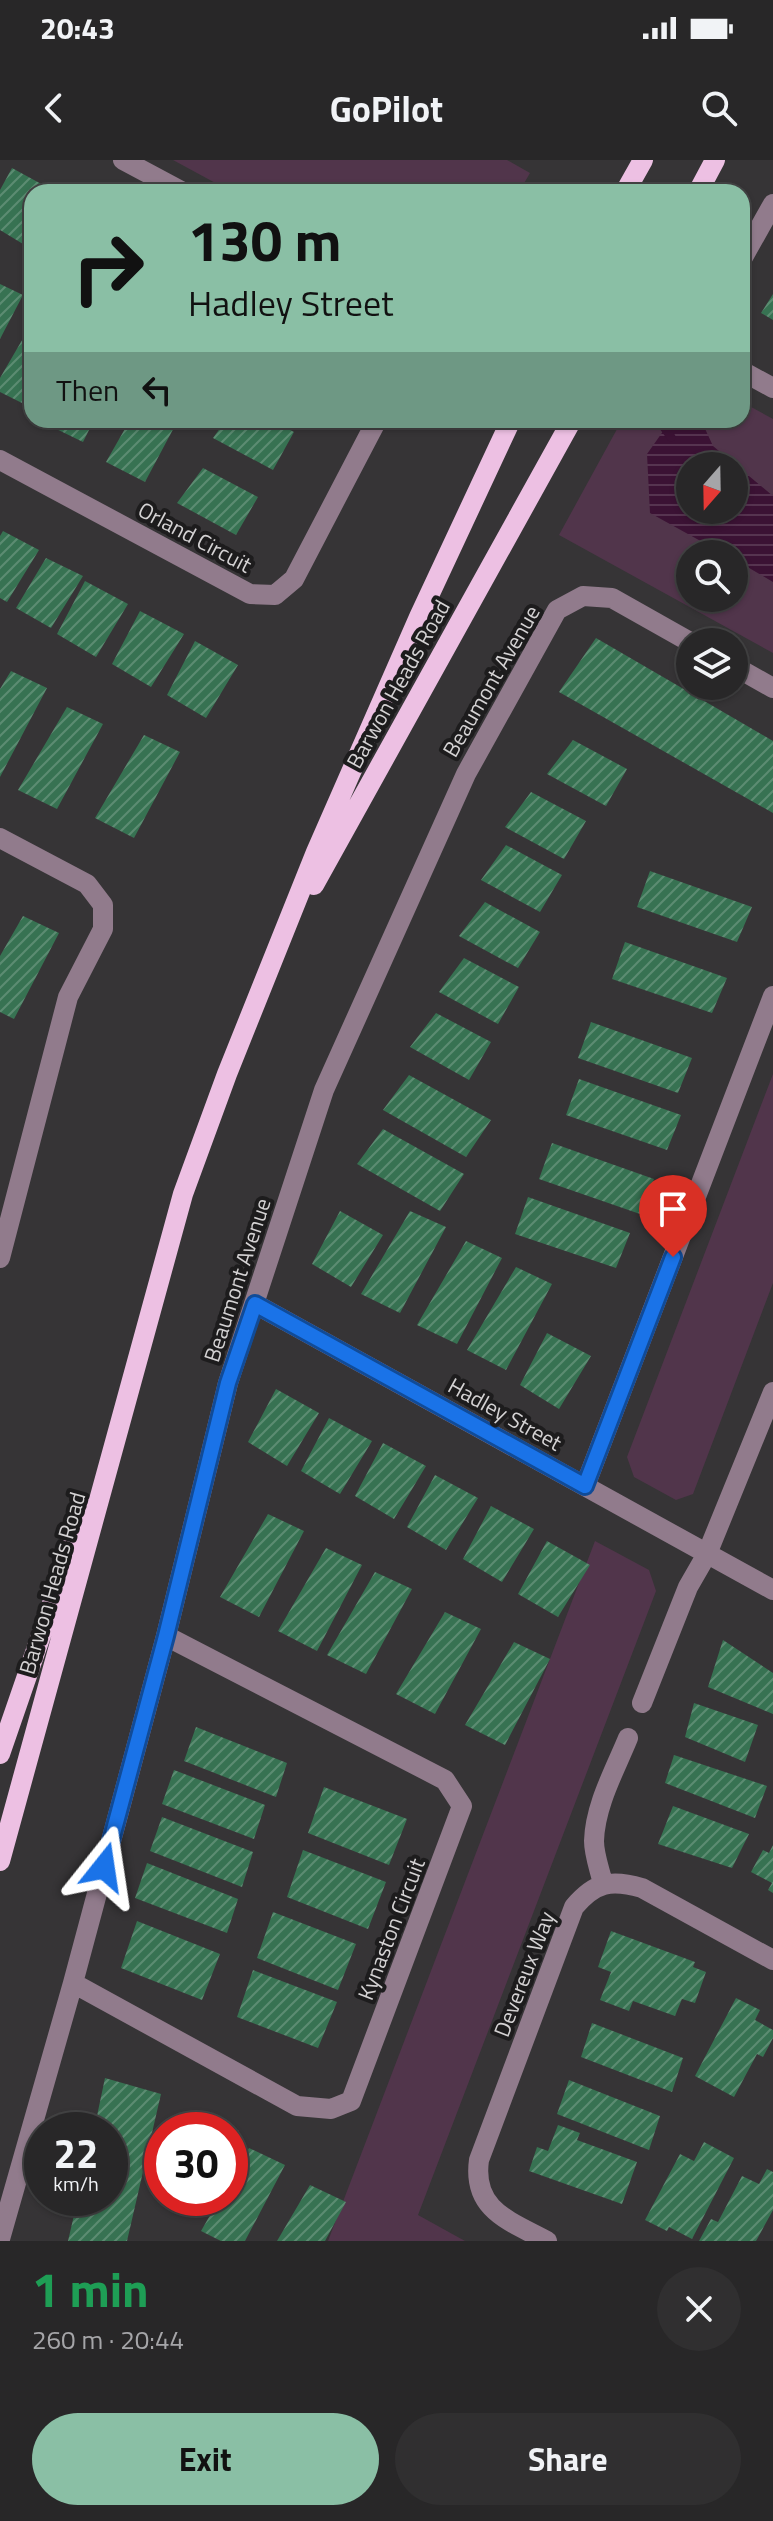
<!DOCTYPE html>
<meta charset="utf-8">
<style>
body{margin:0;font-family:"Titillium Web",sans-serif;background:#302f30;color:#f1f3f6;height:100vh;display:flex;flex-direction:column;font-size:30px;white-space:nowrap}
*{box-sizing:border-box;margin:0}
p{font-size:26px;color:#a5a5a8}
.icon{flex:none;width:44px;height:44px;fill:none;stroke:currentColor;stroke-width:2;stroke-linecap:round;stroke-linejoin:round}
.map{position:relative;height:2081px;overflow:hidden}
.details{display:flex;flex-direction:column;background:#282728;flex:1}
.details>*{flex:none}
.banner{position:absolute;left:24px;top:24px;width:726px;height:244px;border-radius:24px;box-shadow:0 2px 6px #0004,0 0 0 2px #444445;background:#8abfa5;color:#111;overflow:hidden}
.needle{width:52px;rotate:200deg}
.tools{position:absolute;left:676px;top:292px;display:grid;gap:16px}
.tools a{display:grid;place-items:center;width:72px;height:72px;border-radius:50%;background:#282728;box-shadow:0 2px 6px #0004,0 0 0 2px #444445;font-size:40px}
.speed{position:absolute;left:24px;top:1952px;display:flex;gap:16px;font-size:40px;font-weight:700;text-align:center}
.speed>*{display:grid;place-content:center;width:104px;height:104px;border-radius:50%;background:#282728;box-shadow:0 2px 6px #0004,0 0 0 2px #444445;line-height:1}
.speed small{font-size:20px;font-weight:400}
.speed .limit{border:12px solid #d22;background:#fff;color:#111}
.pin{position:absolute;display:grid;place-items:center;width:68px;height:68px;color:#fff;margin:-82px -34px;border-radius:50% 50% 50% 0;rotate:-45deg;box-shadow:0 0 8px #0007}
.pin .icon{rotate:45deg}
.me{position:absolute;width:88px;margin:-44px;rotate:15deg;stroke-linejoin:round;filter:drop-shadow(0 0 6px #0008)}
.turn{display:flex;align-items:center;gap:28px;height:168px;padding:0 32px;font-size:36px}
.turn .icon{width:104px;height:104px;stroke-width:2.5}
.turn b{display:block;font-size:56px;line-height:68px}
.then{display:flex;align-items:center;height:76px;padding:0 32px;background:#0003;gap:16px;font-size:30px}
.round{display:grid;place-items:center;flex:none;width:84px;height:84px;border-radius:42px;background:#302f30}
.overview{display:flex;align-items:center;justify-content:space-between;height:136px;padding:0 32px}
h1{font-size:48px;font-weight:700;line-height:60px;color:#1e9e55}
.primary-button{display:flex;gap:16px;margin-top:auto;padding:16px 32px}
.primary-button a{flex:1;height:92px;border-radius:48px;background:#8abfa5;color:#111;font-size:32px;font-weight:700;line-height:92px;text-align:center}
.primary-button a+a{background:#302f30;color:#f1f3f6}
.status{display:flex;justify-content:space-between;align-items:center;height:56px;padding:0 40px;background:#282728;direction:ltr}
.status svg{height:22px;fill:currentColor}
header{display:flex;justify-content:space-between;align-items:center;height:104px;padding:0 32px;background:#282728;font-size:36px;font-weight:700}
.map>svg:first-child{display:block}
</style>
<div class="status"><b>20:43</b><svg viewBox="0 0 49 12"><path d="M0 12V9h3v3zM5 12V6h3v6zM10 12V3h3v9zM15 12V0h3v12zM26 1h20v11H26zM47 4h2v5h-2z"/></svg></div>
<header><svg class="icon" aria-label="back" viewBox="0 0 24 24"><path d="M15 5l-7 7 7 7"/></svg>GoPilot<svg class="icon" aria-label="search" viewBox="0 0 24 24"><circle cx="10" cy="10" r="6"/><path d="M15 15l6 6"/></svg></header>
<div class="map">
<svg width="773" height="2081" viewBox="0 0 773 2081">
<defs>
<pattern id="water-rules" width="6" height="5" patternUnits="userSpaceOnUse" patternTransform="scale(2)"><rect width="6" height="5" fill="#3b1234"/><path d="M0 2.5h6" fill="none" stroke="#563450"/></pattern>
<pattern id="building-hatch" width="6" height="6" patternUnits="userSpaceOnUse" patternTransform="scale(2)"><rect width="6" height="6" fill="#377252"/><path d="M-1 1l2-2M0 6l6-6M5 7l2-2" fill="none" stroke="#5c8c72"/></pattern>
</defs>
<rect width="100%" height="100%" fill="#363436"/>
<!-- park -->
<path fill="#51354b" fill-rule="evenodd" d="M 173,0 L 507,0 L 530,13 L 519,32 L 232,32 Z
M 742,242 L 773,259 L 773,493 L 559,375 L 622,260 L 742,260 ZM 690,306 L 734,306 L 734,350 L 690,350 ZM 690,394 L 734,394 L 734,438 L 690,438 Z
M 773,914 L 773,1123 L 693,1334 L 676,1340 L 634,1317 L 627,1297 Z
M 595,1381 L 649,1410 L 656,1431 L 418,2055 L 465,2081 L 328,2081 Z"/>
<!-- water -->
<path fill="url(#water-rules)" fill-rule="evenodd" d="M 671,260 L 701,260 L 713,286 L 773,336 L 773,422 L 734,399 L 734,394 L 724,394 L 650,353 L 647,294 ZM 690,306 L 734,306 L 734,350 L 690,350 Z"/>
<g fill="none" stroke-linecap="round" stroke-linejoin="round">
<!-- stream -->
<path stroke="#3b1234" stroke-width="9" d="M 659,260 L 671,277"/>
</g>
<!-- building -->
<path fill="url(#building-hatch)" d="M 12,8 L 56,32 L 32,32 L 32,69 L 23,84 L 0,70 L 0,30 Z
M 0,124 L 23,135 L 0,179 Z
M 773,134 L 773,160 L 761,153 Z
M 32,163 L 32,248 L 0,232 L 0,218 Z
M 45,260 L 94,260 L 83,282 L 44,263 Z
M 130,260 L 178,260 L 145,322 L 106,302 Z
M 226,260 L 271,260 L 294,272 L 273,310 L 213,278 Z
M 203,308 L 258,337 L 236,375 L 177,343 Z
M 3,371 L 39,390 L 7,442 L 0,438 L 0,376 Z
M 46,398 L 83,416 L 51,468 L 16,448 Z
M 85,421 L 128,444 L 96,497 L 57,474 Z
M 140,451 L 184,474 L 151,527 L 112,504 Z
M 596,478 L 773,581 L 773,653 L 559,532 Z
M 195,481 L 238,505 L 206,558 L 167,535 Z
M 11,511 L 47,528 L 0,617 L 0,529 Z
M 67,547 L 103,564 L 57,649 L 18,630 Z
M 144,575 L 180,592 L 134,678 L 95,658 Z
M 573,580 L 627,609 L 606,646 L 547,614 Z
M 531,632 L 586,661 L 564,699 L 505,667 Z
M 506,685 L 562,715 L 540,752 L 481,720 Z
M 650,711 L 752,747 L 737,782 L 637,747 Z
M 485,742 L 540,772 L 518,808 L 459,776 Z
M 23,756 L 59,773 L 14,859 L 0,852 L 0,796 Z
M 625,782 L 727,818 L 712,853 L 612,819 Z
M 464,798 L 519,827 L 498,864 L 439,832 Z
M 436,853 L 491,882 L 469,920 L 410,887 Z
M 591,862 L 692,898 L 678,933 L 578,898 Z
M 409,915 L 491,960 L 466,997 L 383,950 Z
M 579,919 L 681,955 L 667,990 L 566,955 Z
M 383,969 L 464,1014 L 440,1051 L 357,1004 Z
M 552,983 L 654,1019 L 640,1054 L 539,1019 Z
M 528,1037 L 630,1073 L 616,1108 L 515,1074 Z
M 340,1051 L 383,1075 L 351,1127 L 312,1104 Z
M 410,1051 L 446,1067 L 400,1153 L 361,1134 Z
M 466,1081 L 502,1098 L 457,1184 L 417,1165 Z
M 516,1107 L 552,1124 L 506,1210 L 467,1190 Z
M 547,1173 L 591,1196 L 559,1249 L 520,1225 Z
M 276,1229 L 319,1253 L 287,1306 L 248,1282 Z
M 329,1258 L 372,1281 L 340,1334 L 301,1311 Z
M 383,1283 L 426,1306 L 394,1359 L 355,1336 Z
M 435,1315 L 478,1338 L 446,1390 L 407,1367 Z
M 491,1346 L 534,1369 L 502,1422 L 463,1399 Z
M 268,1354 L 304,1371 L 259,1457 L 220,1437 Z
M 547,1381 L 590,1405 L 558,1457 L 518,1434 Z
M 326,1388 L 362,1405 L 317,1491 L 278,1471 Z
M 375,1412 L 412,1429 L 366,1514 L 327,1495 Z
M 445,1452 L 481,1469 L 435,1554 L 396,1534 Z
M 723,1480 L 773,1513 L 773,1554 L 708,1527 Z
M 514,1482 L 550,1499 L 505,1585 L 465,1565 Z
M 694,1543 L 758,1565 L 745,1602 L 685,1577 Z
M 196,1567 L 287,1603 L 276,1637 L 184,1601 Z
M 674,1595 L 767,1626 L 755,1658 L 665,1623 Z
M 174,1610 L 265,1645 L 254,1679 L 162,1644 Z
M 324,1627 L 407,1659 L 389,1705 L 308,1673 Z
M 673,1646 L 749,1674 L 732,1708 L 658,1684 Z
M 162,1657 L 253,1692 L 242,1727 L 150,1691 Z
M 773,1685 L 773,1733 L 768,1730 L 772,1723 L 751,1712 L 763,1690 L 769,1693 Z
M 303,1690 L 386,1722 L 368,1769 L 287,1737 Z
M 147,1703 L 238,1739 L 227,1773 L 135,1738 Z
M 273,1752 L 356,1784 L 338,1830 L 257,1798 Z
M 137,1761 L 220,1794 L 202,1840 L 121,1808 Z
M 611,1771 L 695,1802 L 693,1807 L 706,1812 L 695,1843 L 682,1839 L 675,1856 L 633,1841 L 629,1851 L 600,1840 L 611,1812 L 598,1807 Z
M 253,1810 L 337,1842 L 318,1888 L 237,1857 Z
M 736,1838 L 760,1850 L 755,1860 L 773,1870 L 773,1878 L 763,1897 L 757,1894 L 734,1937 L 695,1916 Z
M 592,1863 L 683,1898 L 672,1932 L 581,1897 Z
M 105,1918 L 161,1934 L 127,2081 L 68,2081 L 78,2038 L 110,2038 L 110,1970 L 94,1970 Z
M 569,1920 L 660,1956 L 649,1990 L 557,1954 Z
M 203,1954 L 239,1971 L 230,1988 L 230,1970 L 194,1970 Z
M 558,1965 L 580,1973 L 577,1980 L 637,2002 L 622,2044 L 529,2011 L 537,1987 L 548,1991 Z
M 704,1982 L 734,1998 L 692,2079 L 669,2067 L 667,2071 L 645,2060 L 680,1994 L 694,2001 Z
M 249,1988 L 285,2005 L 245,2081 L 221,2081 L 201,2071 L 220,2038 L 230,2038 L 230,2020 Z
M 767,2009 L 773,2012 L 773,2050 L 756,2081 L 699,2081 L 711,2059 L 718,2062 L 742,2016 L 759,2024 Z
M 162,2024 L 162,2038 L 204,2038 L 194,2057 L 155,2037 Z
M 310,2025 L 346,2042 L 325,2081 L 277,2081 Z"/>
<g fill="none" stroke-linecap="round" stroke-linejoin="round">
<!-- minor -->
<path stroke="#917b8c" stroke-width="20" d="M 123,0 L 183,32
M 742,99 L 773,44
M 742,211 L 773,228
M 0,300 L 250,434 L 275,435 L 294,419 L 377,260
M 734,506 L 773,528
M 0,678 L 87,724 L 103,745 L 103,769 L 68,837 L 0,1098
M 255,1144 L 773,1430
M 585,1326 L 773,836
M 642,1543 L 688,1427 L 707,1394 L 773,1232
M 603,1724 C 600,1710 594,1695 594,1681 C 595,1645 615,1610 628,1578
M 73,1823 L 297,1946 L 331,1949 L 351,1941 L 462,1646 L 445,1620 L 166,1476
M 0,2079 L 73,1823 L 166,1476 L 228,1223 L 324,930 L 466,614 L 557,450 L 583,436 L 612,438 L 690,482
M 547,2081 C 510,2061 472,2050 479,2000 L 574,1747 C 595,1722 611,1719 642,1728 L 773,1800"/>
<!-- major -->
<path stroke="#edc0e3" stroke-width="20" d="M 625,32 L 643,0
M 698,32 L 715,0
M 314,725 L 572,260
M 0,1594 L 85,1348
M 0,1701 L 183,1034 L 227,914 L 316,692 L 419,457 L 511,260"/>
</g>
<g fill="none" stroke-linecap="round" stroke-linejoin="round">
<defs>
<path id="route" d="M 104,1707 L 166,1476 L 228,1223 L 255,1144 L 585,1326 L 673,1097"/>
</defs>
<!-- route casing -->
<use href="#route" stroke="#114b97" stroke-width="20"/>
<!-- route -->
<use href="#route" stroke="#1a73e8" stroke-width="14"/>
</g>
<g text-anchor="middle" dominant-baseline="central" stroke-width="8" stroke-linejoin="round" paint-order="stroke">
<!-- street labels -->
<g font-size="22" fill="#d4d2d3" stroke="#1d1c1d">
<text transform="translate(195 377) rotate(28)">Orland Circuit</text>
<text transform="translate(491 521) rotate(-60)">Beaumont Avenue</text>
<text transform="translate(398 524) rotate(-61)">Barwon Heads Road</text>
<text transform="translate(237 1120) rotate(-72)">Beaumont Avenue</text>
<text transform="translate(505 1254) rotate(29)">Hadley Street</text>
<text transform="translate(52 1423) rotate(-74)">Barwon Heads Road</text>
<text transform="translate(391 1769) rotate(-69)">Kynaston Circuit</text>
<text transform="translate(524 1814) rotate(-69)">Devereux Way</text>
</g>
</g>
</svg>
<div class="tools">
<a><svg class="needle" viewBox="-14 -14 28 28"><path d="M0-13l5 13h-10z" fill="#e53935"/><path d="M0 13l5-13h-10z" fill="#a5a5a8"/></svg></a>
<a><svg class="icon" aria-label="search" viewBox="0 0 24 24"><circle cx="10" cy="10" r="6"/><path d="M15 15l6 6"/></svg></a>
<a><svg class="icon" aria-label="layers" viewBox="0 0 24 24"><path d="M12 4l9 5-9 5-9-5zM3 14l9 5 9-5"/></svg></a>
</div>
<div class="speed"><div>22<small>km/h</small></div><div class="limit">30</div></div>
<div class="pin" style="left:673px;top:1097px;background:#d93025"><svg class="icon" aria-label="arrive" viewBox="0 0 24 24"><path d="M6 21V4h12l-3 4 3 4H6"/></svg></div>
<svg class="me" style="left:104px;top:1707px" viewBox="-20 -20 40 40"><path d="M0-17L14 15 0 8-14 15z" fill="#1a73e8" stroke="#fff" stroke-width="4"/></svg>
<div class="banner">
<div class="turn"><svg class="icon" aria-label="right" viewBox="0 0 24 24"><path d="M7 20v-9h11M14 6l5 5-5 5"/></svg><div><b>130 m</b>Hadley Street</div></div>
<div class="then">Then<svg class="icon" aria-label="left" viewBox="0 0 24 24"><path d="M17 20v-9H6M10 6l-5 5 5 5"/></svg></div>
</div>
</div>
<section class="details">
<div class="overview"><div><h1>1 min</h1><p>260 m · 20:44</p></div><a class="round"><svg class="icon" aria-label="close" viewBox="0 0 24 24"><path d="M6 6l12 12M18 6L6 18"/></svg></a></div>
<div class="primary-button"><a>Exit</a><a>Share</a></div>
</section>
